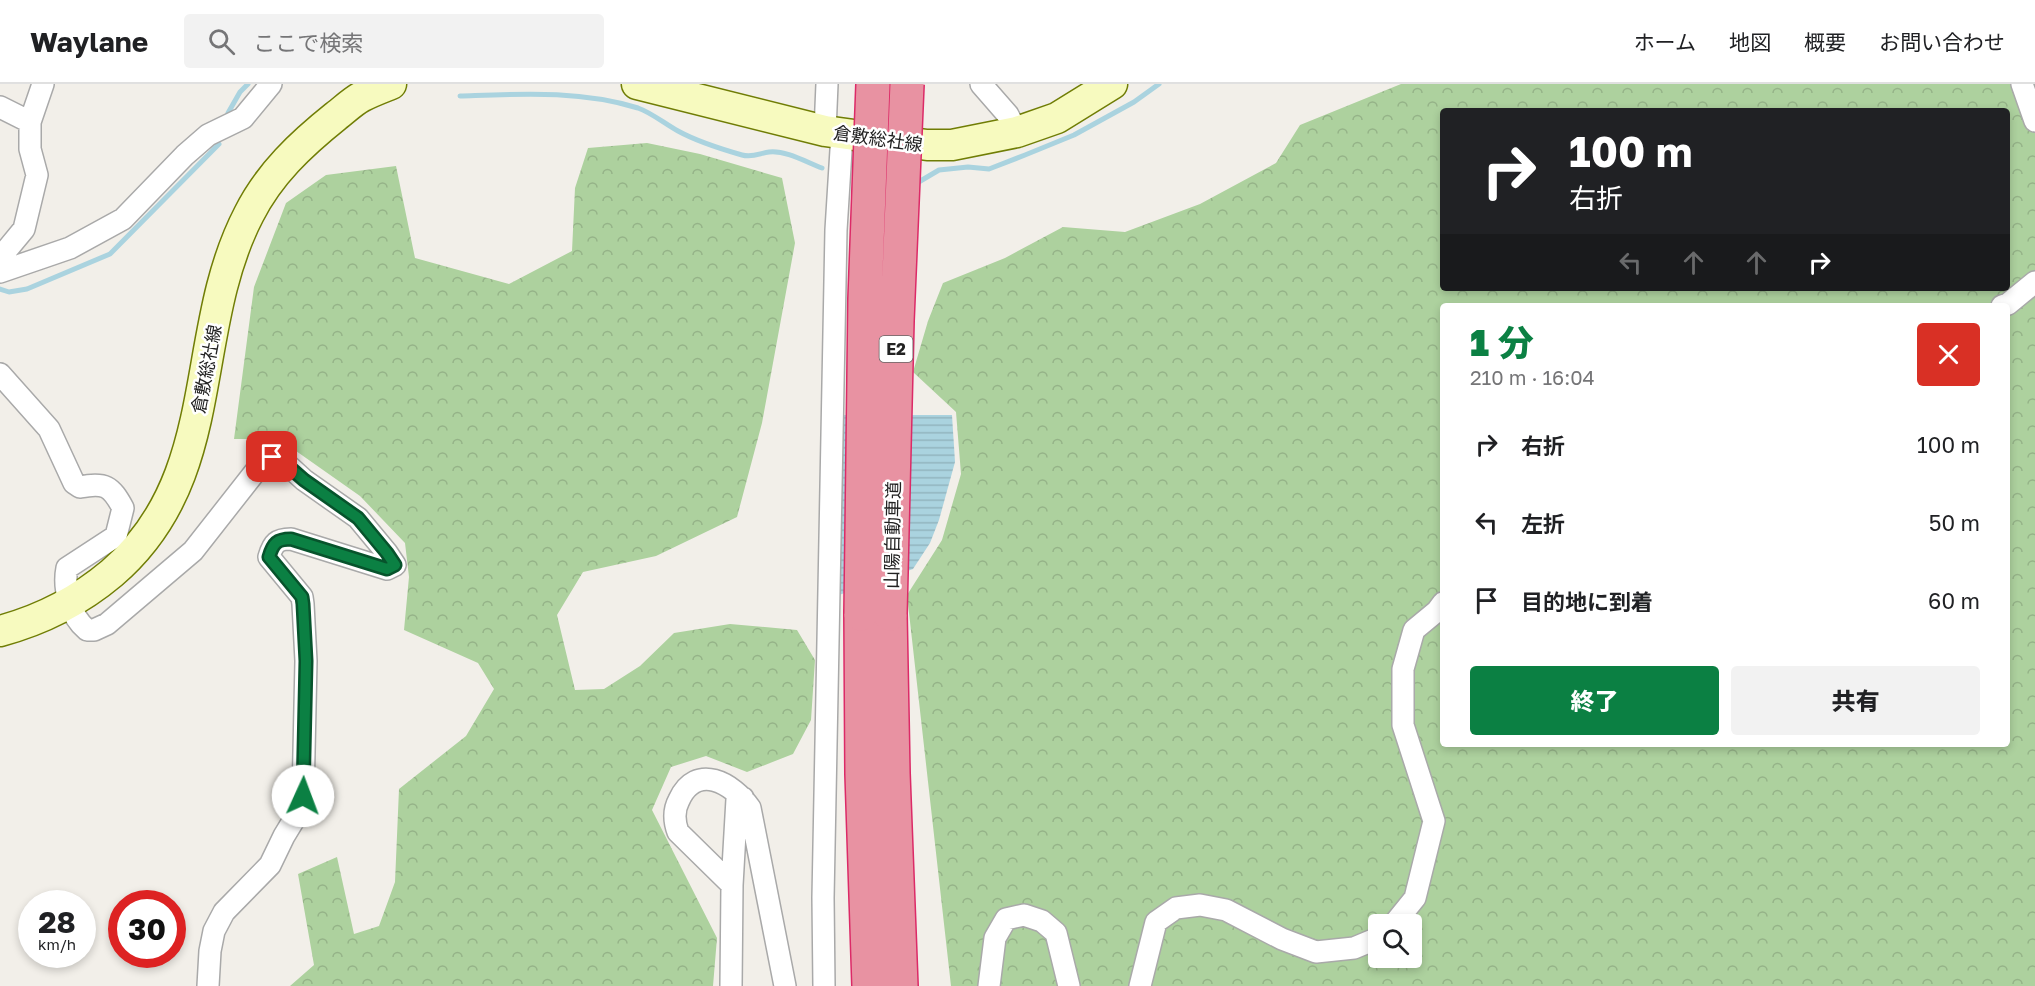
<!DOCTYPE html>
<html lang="ja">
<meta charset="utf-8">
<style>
body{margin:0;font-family:"Golos Text","Noto Sans JP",sans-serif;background:#f2f2f2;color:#202124;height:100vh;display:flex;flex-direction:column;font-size:22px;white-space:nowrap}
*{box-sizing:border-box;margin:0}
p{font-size:20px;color:#757577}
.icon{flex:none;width:33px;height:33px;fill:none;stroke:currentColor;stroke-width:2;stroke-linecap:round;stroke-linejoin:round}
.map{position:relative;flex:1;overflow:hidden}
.sheet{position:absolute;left:1440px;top:219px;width:570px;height:444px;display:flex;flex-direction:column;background:#fff;border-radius:6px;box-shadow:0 3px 9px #0003}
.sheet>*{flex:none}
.guide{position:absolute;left:1440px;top:24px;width:570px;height:183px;border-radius:6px;box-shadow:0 3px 9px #0003;background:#202124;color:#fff;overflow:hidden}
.tools{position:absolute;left:1368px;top:830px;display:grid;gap:12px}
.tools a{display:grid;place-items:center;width:54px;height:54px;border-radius:6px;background:#fff;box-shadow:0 3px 9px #0003;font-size:30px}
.speed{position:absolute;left:18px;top:806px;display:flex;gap:12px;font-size:30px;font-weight:700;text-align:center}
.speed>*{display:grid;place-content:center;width:78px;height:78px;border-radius:50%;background:#fff;box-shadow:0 3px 9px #0003;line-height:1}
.speed small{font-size:15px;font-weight:400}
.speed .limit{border:9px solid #d22;background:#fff;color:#111}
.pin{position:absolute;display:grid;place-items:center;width:51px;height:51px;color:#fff;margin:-26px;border-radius:12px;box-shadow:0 3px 9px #0006}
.me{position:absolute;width:66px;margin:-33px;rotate:2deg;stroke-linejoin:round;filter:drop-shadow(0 0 4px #0008)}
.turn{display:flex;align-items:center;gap:21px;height:126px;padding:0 30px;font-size:27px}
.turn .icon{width:78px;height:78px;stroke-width:2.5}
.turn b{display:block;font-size:42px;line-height:51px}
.lanes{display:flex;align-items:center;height:57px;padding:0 30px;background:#0003;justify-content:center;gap:30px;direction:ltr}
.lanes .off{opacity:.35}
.round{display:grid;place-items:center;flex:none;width:63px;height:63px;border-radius:6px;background:#f2f2f2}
.headline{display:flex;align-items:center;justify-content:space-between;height:102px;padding:0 30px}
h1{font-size:36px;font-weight:800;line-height:45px;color:#0b8043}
.button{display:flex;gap:12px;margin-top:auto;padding:12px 30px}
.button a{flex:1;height:69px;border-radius:6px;background:#0b8043;color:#fff;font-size:24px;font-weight:800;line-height:69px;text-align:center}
.button a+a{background:#f2f2f2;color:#202124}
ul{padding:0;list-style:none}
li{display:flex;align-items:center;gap:18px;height:78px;padding:0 30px}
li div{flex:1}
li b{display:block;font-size:22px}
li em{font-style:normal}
header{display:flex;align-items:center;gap:36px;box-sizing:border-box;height:84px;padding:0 30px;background:#fff;border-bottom:2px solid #e0e0e0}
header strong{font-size:28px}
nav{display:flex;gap:33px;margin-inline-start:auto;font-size:21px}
.search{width:420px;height:54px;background:#f2f2f2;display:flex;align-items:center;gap:15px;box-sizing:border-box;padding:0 21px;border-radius:6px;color:#757577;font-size:22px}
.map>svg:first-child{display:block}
</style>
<header>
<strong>Waylane</strong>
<div class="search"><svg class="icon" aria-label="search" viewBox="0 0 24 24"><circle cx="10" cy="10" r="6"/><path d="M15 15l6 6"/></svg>ここで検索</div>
<nav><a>ホーム</a><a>地図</a><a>概要</a><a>お問い合わせ</a></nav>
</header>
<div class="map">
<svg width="2035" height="902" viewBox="0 0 2035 902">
<defs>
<pattern id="forest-crowns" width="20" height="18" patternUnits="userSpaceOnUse" patternTransform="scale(1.5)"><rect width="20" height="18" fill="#add19e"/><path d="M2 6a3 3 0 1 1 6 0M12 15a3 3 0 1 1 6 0" fill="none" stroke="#95b388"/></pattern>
<pattern id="water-rules" width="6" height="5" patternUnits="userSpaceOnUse" patternTransform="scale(1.5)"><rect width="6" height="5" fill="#aad3df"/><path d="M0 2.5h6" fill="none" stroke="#92b5bf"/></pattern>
</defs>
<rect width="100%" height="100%" fill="#f2efe9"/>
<!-- forest -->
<path fill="url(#forest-crowns)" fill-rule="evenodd" d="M 1401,0 L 2035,0 L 2035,902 L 951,902 L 907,511 L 942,456 L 961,390 L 956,328 L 913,288 L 928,237 L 943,199 L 1005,174 L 1063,143 L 1125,148 L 1200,120 L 1276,79 L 1300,41 ZM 1443,27 L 2007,27 L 2007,204 L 1443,204 ZM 1443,222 L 2007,222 L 2007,660 L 1443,660 ZM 1378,840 L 1412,840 L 1412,873 L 1378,873 Z
M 647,59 L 700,70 L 782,94 L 795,159 L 762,339 L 737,433 L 656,472 L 583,488 L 557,531 L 575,606 L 604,605 L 640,582 L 674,549 L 730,540 L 797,546 L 815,576 L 811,636 L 793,670 L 747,688 L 706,672 L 671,683 L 652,726 L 717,854 L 713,902 L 290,902 L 314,881 L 298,790 L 337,773 L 354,850 L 379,842 L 395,798 L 399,705 L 466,652 L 494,605 L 478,579 L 404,546 L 409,493 L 405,459 L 360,412 L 279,355 L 234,355 L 254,203 L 286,119 L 326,91 L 396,82 L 415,174 L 509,200 L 572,167 L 575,104 L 588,64 Z"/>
<!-- water -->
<path fill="url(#water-rules)" d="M 842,331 L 952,331 L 955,378 L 939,436 L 930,459 L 913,485 L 839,511 Z"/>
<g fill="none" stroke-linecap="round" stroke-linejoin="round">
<!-- stream -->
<path stroke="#aad3df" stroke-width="5" d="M 460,12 C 520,10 579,6 638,24 C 652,29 665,40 678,47 C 698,58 721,65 742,71 C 753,74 760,69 769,68 C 786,66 806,78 822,84
M 228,29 L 240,8 L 248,0
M 915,99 L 917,99 L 939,86 L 968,83 L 989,85 L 1025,71 L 1074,51 L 1134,18 L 1159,0
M 0,205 L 9,208 L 27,205 L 110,170 L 219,60"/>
<defs>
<path id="street" d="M 981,0 L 1008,31 L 1017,48
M 2022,0 L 2035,37
M 0,23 L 30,38
M 825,47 L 827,0
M 0,174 L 24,145 L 37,91 L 30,65 L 30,38 L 43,0
M 0,188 L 70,164 L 123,135 L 185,71 L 208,51 L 243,34 L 271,0
M 2002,222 L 2008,220 L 2035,198
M 0,290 L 49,345 L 74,399 L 80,403 C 105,398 111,402 123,424 L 116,452 L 67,484 C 63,504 70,532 87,546 L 94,546 L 107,540 L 193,467 L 266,374 L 281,375 L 304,396 L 358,434 L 387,469 L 395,481 L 387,485 L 291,455 C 277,455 273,459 269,473 L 302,513 L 303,520 L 306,577 L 303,713 L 301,724 L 284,752 L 270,781 L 224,828 L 214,847 L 210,867 L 208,902
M 732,801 L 678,748 C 674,737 673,727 679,716 C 696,678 733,699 750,724 L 785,902
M 1394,840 L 1415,814 L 1434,737 L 1403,641 L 1403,585 L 1414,546 L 1437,527 L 1443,519
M 731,902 L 732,801 L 737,715 L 743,714
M 824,902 L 823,814 L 836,146 L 842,50
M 989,902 L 995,854 L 1006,835 L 1024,831 L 1042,837 L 1056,849 L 1069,902
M 1140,902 L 1156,838 L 1176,824 L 1200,821 L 1226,826 L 1282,855 L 1316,868 L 1354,864 L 1378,854"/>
<path id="secondary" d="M 637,0 L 825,47 L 927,61 L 952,61 L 1017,48 L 1057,34 L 1112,0
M 0,547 C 41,536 80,516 112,489 C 225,392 187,249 249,130 C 269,90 301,60 336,32 C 344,26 352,18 361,13 C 370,8 381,4 391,0"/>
<path id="highway" d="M 861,530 L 862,690 L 869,902
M 890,530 L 893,689 L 901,902"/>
</defs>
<!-- street casing -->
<use href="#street" stroke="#a9a9a9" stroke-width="24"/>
<!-- secondary casing -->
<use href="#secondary" stroke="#707d05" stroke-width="33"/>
<!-- highway casing -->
<use href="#highway" stroke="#dc2a67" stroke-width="36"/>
<!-- street -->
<use href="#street" stroke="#fff" stroke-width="21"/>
<!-- secondary -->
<use href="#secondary" stroke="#f7fabf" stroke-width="30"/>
<!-- highway -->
<use href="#highway" stroke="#e892a2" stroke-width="33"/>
<defs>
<path id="highway-bridge" d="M 861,530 L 865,215 L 873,0
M 890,530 L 897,237 L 907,0"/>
</defs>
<!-- highway-bridge casing -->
<use href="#highway-bridge" stroke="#dc2a67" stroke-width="36" stroke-linecap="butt"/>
<!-- highway-bridge -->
<use href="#highway-bridge" stroke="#e892a2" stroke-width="33"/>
</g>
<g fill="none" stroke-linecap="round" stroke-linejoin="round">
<defs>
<path id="route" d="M 272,373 L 280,375 L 304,396 L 358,434 L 387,469 L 395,481 L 387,485 L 291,455 C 277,455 273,459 269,473 L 302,513 L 303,520 L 306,577 L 303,712"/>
</defs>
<!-- route casing -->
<use href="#route" stroke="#07532c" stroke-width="15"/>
<!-- route -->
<use href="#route" stroke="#0b8043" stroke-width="10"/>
</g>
<g text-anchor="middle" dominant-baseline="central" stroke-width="5" stroke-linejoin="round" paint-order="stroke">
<!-- shield labels -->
<rect fill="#fff" stroke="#646464" stroke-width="1.5" x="879.5" y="252" width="33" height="26" rx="4.5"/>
<g font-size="16" font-weight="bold" fill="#222">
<text x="896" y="265">E2</text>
</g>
<!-- street labels -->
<g font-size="18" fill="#222" stroke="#fff">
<text transform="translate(878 54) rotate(8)">倉敷総社線</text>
<text transform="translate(206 285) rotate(-79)">倉敷総社線</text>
<text transform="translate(892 451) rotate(-89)">山陽自動車道</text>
</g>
</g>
</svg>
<div class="tools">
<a><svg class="icon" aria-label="search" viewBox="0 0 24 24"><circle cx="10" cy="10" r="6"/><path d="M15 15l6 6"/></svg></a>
</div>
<div class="speed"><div>28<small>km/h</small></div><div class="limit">30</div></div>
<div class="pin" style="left:272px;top:373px;background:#d93025"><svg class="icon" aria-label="arrive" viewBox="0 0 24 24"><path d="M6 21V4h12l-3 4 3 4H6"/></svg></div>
<svg class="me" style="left:303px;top:712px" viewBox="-20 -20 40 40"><circle r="19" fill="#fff"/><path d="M0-13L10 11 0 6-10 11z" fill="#0b8043"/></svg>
<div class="guide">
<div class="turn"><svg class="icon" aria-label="right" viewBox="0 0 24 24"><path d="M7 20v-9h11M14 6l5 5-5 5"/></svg><div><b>100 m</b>右折</div></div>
<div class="lanes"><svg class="icon off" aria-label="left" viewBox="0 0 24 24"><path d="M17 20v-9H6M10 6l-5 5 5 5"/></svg><svg class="icon off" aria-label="ahead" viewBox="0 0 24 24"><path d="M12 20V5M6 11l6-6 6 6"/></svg><svg class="icon off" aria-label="ahead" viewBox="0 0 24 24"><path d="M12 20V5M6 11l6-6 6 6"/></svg><svg class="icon" aria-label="right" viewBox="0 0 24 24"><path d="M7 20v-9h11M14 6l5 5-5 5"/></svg></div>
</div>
<section class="sheet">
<div class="headline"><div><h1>1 分</h1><p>210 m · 16:04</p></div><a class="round" style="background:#d93025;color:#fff"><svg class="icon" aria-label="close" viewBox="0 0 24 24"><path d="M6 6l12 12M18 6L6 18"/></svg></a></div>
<ul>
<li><svg class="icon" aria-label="right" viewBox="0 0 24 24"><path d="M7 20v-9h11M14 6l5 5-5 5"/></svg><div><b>右折</b></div><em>100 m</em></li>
<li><svg class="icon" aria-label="left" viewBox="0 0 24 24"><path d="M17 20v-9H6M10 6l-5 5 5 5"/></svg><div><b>左折</b></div><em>50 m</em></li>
<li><svg class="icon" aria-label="arrive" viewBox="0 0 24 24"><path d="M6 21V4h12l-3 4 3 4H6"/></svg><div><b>目的地に到着</b></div><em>60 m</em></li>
</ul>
<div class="button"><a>終了</a><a>共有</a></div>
</section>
</div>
